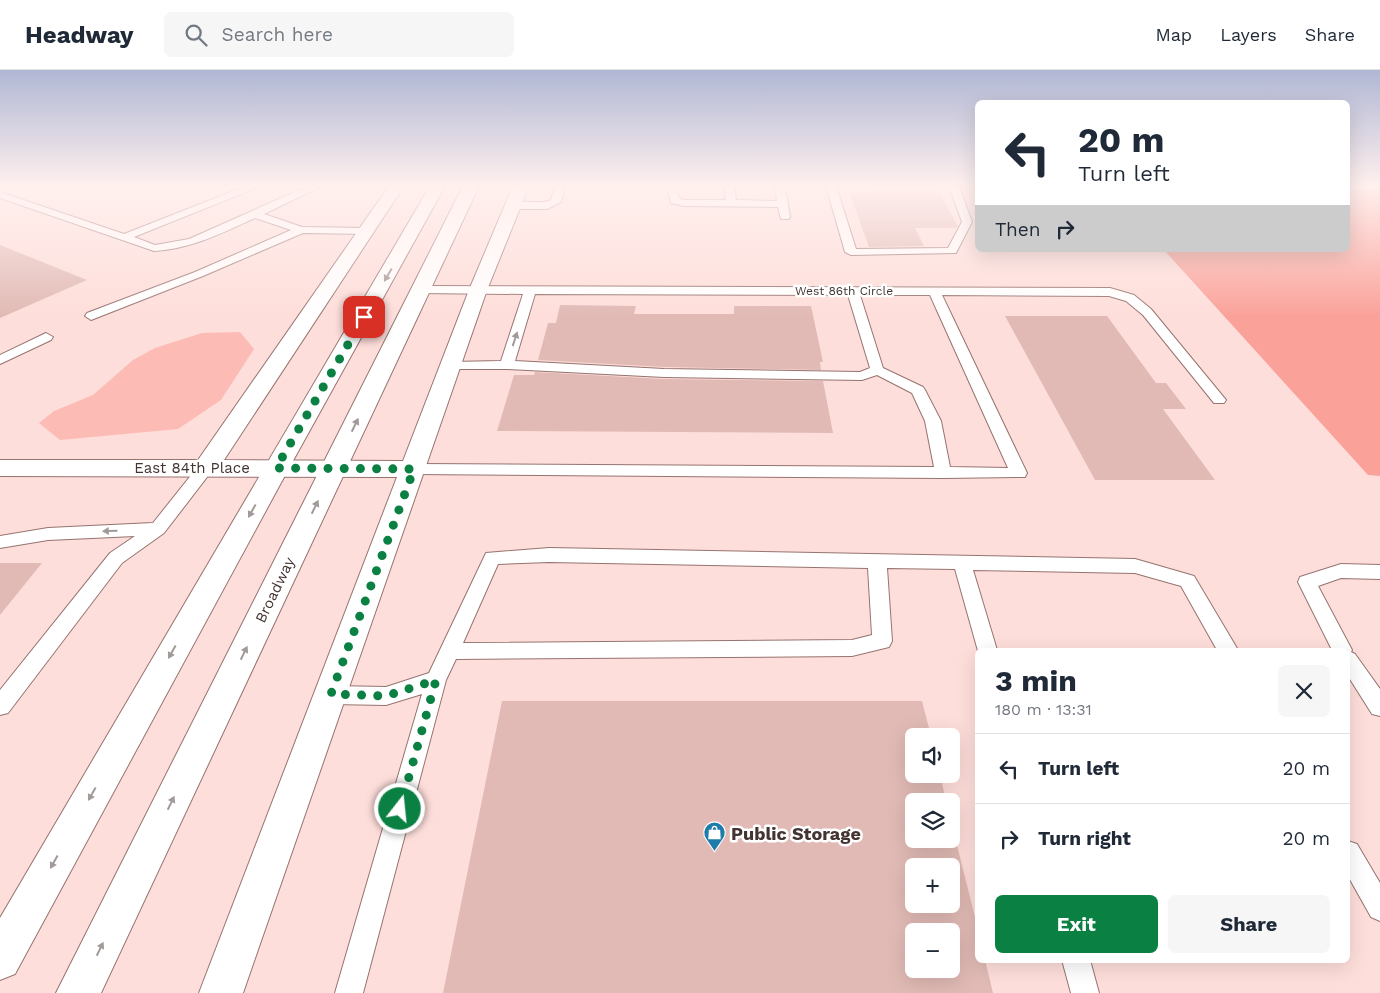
<!DOCTYPE html>
<meta charset="utf-8">
<style>
body{margin:0;font-family:"Work Sans",sans-serif;background:#f6f6f7;color:#1f2937;height:100vh;display:flex;flex-direction:column;font-size:19px;white-space:nowrap}
*{box-sizing:border-box;margin:0}
p{font-size:16px;color:#747a83}
.icon{flex:none;width:28px;height:28px;fill:none;stroke:currentColor;stroke-width:2;stroke-linecap:round;stroke-linejoin:round}
.map{position:relative;flex:1;overflow:hidden}
.drawer{position:absolute;left:975px;top:578px;width:375px;height:315px;display:flex;flex-direction:column;background:#fff;border-radius:8px;box-shadow:0 5px 20px #0002}
.drawer>*{flex:none}
.hud{position:absolute;left:975px;top:30px;width:375px;height:152px;border-radius:8px;box-shadow:0 5px 20px #0002;background:#fff;color:#1f2937;overflow:hidden}
.fabs{position:absolute;left:905px;top:658px;display:grid;gap:10px}
.fabs a{display:grid;place-items:center;width:55px;height:55px;border-radius:8px;background:#fff;box-shadow:0 5px 20px #0002;font-size:25px}
.pin{position:absolute;display:grid;place-items:center;width:42px;height:42px;color:#fff;margin:-21px;border-radius:10px;box-shadow:0 2px 8px #0006}
.me{position:absolute;width:55px;margin:-28px;rotate:16deg;stroke-linejoin:round;filter:drop-shadow(0 0 4px #0008)}
.turn{display:flex;align-items:center;gap:18px;height:105px;padding:0 20px;font-size:22px}
.turn .icon{width:65px;height:65px;stroke-width:2.5}
.turn b{display:block;font-size:35px;line-height:42px}
.then{display:flex;align-items:center;height:48px;padding:0 20px;background:#0003;gap:10px;font-size:19px}
.round{display:grid;place-items:center;flex:none;width:52px;height:52px;border-radius:8px;background:#f6f6f7}
.overview{display:flex;align-items:center;justify-content:space-between;height:85px;padding:0 20px}
h1{font-size:30px;font-weight:700;line-height:38px}
.action{display:flex;gap:10px;margin-top:auto;padding:10px 20px}
.action a{flex:1;height:58px;border-radius:8px;background:#0b8043;color:#fff;font-size:20px;font-weight:700;line-height:58px;text-align:center}
.action a+a{background:#f6f6f7;color:#1f2937}
ul{padding:0;list-style:none}
li{display:flex;align-items:center;gap:15px;height:70px;padding:0 20px;border-top:1px solid #e0e1e3}
li div{flex:1}
li b{display:block;font-size:19px}
li em{font-style:normal}
header{display:flex;align-items:center;gap:30px;box-sizing:border-box;height:70px;padding:0 25px;background:#fff;border-bottom:1px solid #e0e1e3}
header strong{font-size:24px}
nav{display:flex;gap:28px;margin-inline-start:auto;font-size:18px}
.search{width:350px;height:45px;background:#f6f6f7;display:flex;align-items:center;gap:12px;box-sizing:border-box;padding:0 18px;border-radius:8px;color:#747a83;font-size:19px}
.map>svg:first-child{display:block}
</style>
<header>
<strong>Headway</strong>
<div class="search"><svg class="icon" aria-label="search" viewBox="0 0 24 24"><circle cx="10" cy="10" r="6"/><path d="M15 15l6 6"/></svg>Search here</div>
<nav><a>Map</a><a>Layers</a><a>Share</a></nav>
</header>
<div class="map">
<svg width="1380" height="923" viewBox="0 0 1380 923">
<rect width="100%" height="100%" fill="#fededa"/>
<!-- green -->
<path fill="#faa29a" d="M 1348,116 L 1380,116 L 1380,406 L 1368,405 L 1164,180 L 1348,180 Z"/>
<!-- water -->
<path fill="#fdbbb5" d="M 240,262 L 254,279 L 221,330 L 178,359 L 60,370 L 39,353 L 54,341 L 93,325 L 133,290 L 155,278 L 202,263 Z"/>
<!-- building -->
<path fill="#e1bab5" fill-rule="evenodd" d="M 908,120 L 938,120 L 958,156 L 956,158 L 915,158 L 924,176 L 869,177 L 849,121 Z
M 0,175 L 87,210 L 0,248 Z
M 560,235 L 636,236 L 634,244 L 734,244 L 734,236 L 811,236 L 823,292 L 820,292 L 821,300 L 664,297 L 538,290 L 548,253 L 556,253 Z
M 1005,246 L 1107,246 L 1156,313 L 1166,313 L 1186,339 L 1163,339 L 1215,410 L 1095,410 Z
M 535,302 L 664,309 L 823,311 L 833,363 L 497,361 L 514,305 L 534,305 Z
M 0,493 L 42,493 L 0,545 Z
M 502,631 L 922,631 L 931,666 L 914,666 L 914,704 L 940,704 L 946,731 L 914,731 L 914,769 L 951,769 L 951,751 L 978,859 L 978,890 L 985,890 L 993,923 L 443,923 ZM 914,796 L 951,796 L 951,834 L 914,834 ZM 914,861 L 951,861 L 951,899 L 914,899 Z"/>
<g fill="none" stroke-linecap="round" stroke-linejoin="round">
<defs>
<path id="lane" d="M 246,116 L 261,116 L 134,167 L 155,175 L 189,169 L 308,116 L 322,116 L 264,144 L 302,157 L 367,158 L 372,161 L 367,164 L 303,163 L 203,206 L 91,250 L 85,246 L 87,243 L 195,202 L 291,160 L 255,148 C 222,163 191,179 154,181 L 0,128 L 0,122 L 124,164 Z
M 555,116 L 565,116 L 561,132 L 547,139 L 513,139 L 508,136 C 518,127 539,136 551,130 Z
M 724,116 L 734,116 L 736,130 L 777,131 L 775,116 L 785,116 L 790,147 L 789,149 L 781,149 L 778,137 L 684,136 L 671,133 L 668,121 L 670,119 L 676,119 L 680,129 L 684,130 L 726,130 Z
M 826,116 L 836,116 L 856,179 L 948,178 L 962,152 L 949,116 L 959,116 L 972,152 L 956,183 L 851,185 L 845,182 Z
M 421,216 L 1110,218 L 1134,225 L 1151,239 L 1226,330 L 1224,333 L 1214,333 L 1143,245 L 1126,231 L 1109,226 L 942,225 L 1027,403 L 1025,407 L 943,408 L 414,404 L 408,403 L 406,399 L 408,395 L 414,394 L 934,397 L 925,351 L 912,323 L 877,305 L 862,310 L 664,307 L 507,299 L 446,299 L 444,296 L 446,293 L 451,292 L 501,291 L 523,224 L 417,223 L 415,220 L 417,217 ZM 535,224 L 848,225 L 870,298 L 860,302 L 664,299 L 515,291 ZM 860,225 L 930,225 L 1008,398 L 950,397 L 941,351 L 925,320 L 923,317 L 883,298 Z
M 46,263 L 53,267 L 51,270 L 0,294 L 0,285 Z
M 206,393 L 212,394 L 214,398 L 164,463 L 122,493 L 8,643 L 0,645 L 0,620 L 110,483 L 135,466 L 48,470 L 0,478 L 0,466 L 48,458 L 153,453 L 200,394 Z
M 549,478 L 1135,489 L 1194,506 L 1238,580 L 1217,580 L 1181,516 L 1135,503 L 973,500 L 997,580 L 978,581 L 955,499 L 887,498 L 892,571 L 889,577 L 852,586 L 456,589 L 446,610 L 363,923 L 335,923 L 422,624 L 386,635 L 331,634 L 324,632 L 320,625 L 324,618 L 331,616 L 386,617 L 429,603 L 486,483 ZM 549,492 L 868,498 L 872,565 L 852,570 L 463,573 L 498,494 Z
M 1341,494 L 1380,495 L 1380,509 L 1341,508 L 1318,516 L 1352,580 L 1351,582 L 1355,584 L 1380,619 L 1380,646 L 1372,644 L 1348,606 L 1348,580 L 1332,580 L 1298,512 L 1300,507 Z
M 1348,771 L 1357,774 L 1380,813 L 1380,851 L 1371,847 L 1348,806 Z
M 1062,890 L 1090,890 L 1099,923 L 1071,923 Z"/>
<path id="street" d="M 389,116 L 404,116 L 224,390 L 403,391 L 469,220 L 513,116 L 529,116 L 487,220 L 243,923 L 199,923 L 397,407 L 0,406 L 0,390 L 198,390 Z"/>
<path id="primary" d="M 430,116 L 445,116 L 289,398 L 15,904 L 0,910 L 0,848 Z
M 463,116 L 479,116 L 101,923 L 56,923 Z"/>
</defs>
<!-- lane casing -->
<use href="#lane" stroke="#96736f" stroke-width="2"/>
<!-- street casing -->
<use href="#street" stroke="#96736f" stroke-width="2"/>
<!-- primary casing -->
<use href="#primary" stroke="#96736f" stroke-width="2"/>
<!-- lane -->
<use href="#lane" fill="#fff" fill-rule="evenodd"/>
<!-- street -->
<use href="#street" fill="#fff" fill-rule="evenodd"/>
<!-- primary -->
<use href="#primary" fill="#fff" fill-rule="evenodd"/>
</g>
<!-- one-way arrows -->
<defs><path id="oneway-solid" d="M-6-.8H1V-3.2L6.5 0L1 3.2V.8H-6Z" transform="scale(1.25)"/></defs>
<g fill="#a19a98">
<use href="#oneway-solid" transform="translate(388 205) rotate(120)"/>
<use href="#oneway-solid" transform="translate(515 269) rotate(-72)"/>
<use href="#oneway-solid" transform="translate(355 355) rotate(-64)"/>
<use href="#oneway-solid" transform="translate(315 437) rotate(-64)"/>
<use href="#oneway-solid" transform="translate(252 441) rotate(119)"/>
<use href="#oneway-solid" transform="translate(110 461) rotate(178)"/>
<use href="#oneway-solid" transform="translate(172 582) rotate(119)"/>
<use href="#oneway-solid" transform="translate(244 583) rotate(-64)"/>
<use href="#oneway-solid" transform="translate(92 724) rotate(119)"/>
<use href="#oneway-solid" transform="translate(171 733) rotate(-64)"/>
<use href="#oneway-solid" transform="translate(54 792) rotate(119)"/>
<use href="#oneway-solid" transform="translate(100 879) rotate(-64)"/>
</g>
<!-- sky -->
<linearGradient id="sky" x2="0" y2="1"><stop stop-color="#b0b7d4"/><stop offset="0.47" stop-color="#fff0ee"/><stop offset="1" stop-color="#fff0ee" stop-opacity="0"/></linearGradient>
<rect width="1380" height="246" fill="url(#sky)"/>
<g fill="none" stroke-linecap="round" stroke-linejoin="round">
<!-- route -->
<path stroke="#0b8043" stroke-width="9" stroke-dasharray="0 16.2" d="M 364,247 L 276,398 L 414,399 L 331,624 L 386,626 L 436,610 L 400,739"/>
</g>
<!-- icons -->
<defs>
<symbol id="shop-pin" viewBox="-11 -11 22 30"><path d="M0 17L-7.5 6A9.5 9.5 0 1 1 7.5 6Z" fill="#1d7ca9" stroke="#fff"/><path d="M-5-2.5h2.3a2.7 3.5 0 0 1 5.4 0H5L5.5 6h-11ZM-1.5-2.5h3a1.5 2.3 0 0 0-3 0Z" fill="#fff"/></symbol>
</defs>
<g fill-rule="evenodd">
<use href="#shop-pin" x="702" y="750" width="25" height="34"/>
</g>
<g text-anchor="middle" dominant-baseline="central" stroke-width="5" stroke-linejoin="round" paint-order="stroke">
<!-- far-street labels -->
<g font-size="12" fill="#433432" stroke="#fff">
<text x="844" y="221">West 86th Circle</text>
</g>
<!-- street labels -->
<g font-size="15" fill="#433432" stroke="#fff">
<text x="192" y="398">East 84th Place</text>
<text transform="translate(275 520) rotate(-64)">Broadway</text>
</g>
<!-- near-poi labels -->
<g font-size="18" font-weight="bold" fill="#433432" stroke="#fff" text-anchor="start">
<text x="731" y="763">Public Storage</text>
</g>
</g>
</svg>
<div class="fabs">
<a><svg class="icon" aria-label="sound" viewBox="0 0 24 24"><path d="M4 9h4l5-4v14l-5-4H4zM17 9q2 3 0 6"/></svg></a>
<a><svg class="icon" aria-label="layers" viewBox="0 0 24 24"><path d="M12 4l9 5-9 5-9-5zM3 14l9 5 9-5"/></svg></a>
<a>+</a>
<a>−</a>
</div>
<div class="pin" style="left:364px;top:247px;background:#d93025"><svg class="icon" aria-label="arrive" viewBox="0 0 24 24"><path d="M6 21V4h12l-3 4 3 4H6"/></svg></div>
<svg class="me" style="left:400px;top:739px" viewBox="-20 -20 40 40"><circle r="17" fill="#0b8043" stroke="#fff" stroke-width="3"/><path d="M0-11L8 9 0 5-8 9z" fill="#fff"/></svg>
<div class="hud">
<div class="turn"><svg class="icon" aria-label="left" viewBox="0 0 24 24"><path d="M17 20v-9H6M10 6l-5 5 5 5"/></svg><div><b>20 m</b>Turn left</div></div>
<div class="then">Then<svg class="icon" aria-label="right" viewBox="0 0 24 24"><path d="M7 20v-9h11M14 6l5 5-5 5"/></svg></div>
</div>
<section class="drawer">
<div class="overview"><div><h1>3 min</h1><p>180 m · 13:31</p></div><a class="round"><svg class="icon" aria-label="close" viewBox="0 0 24 24"><path d="M6 6l12 12M18 6L6 18"/></svg></a></div>
<ul>
<li><svg class="icon" aria-label="left" viewBox="0 0 24 24"><path d="M17 20v-9H6M10 6l-5 5 5 5"/></svg><div><b>Turn left</b></div><em>20 m</em></li>
<li><svg class="icon" aria-label="right" viewBox="0 0 24 24"><path d="M7 20v-9h11M14 6l5 5-5 5"/></svg><div><b>Turn right</b></div><em>20 m</em></li>
</ul>
<div class="action"><a>Exit</a><a>Share</a></div>
</section>
</div>
